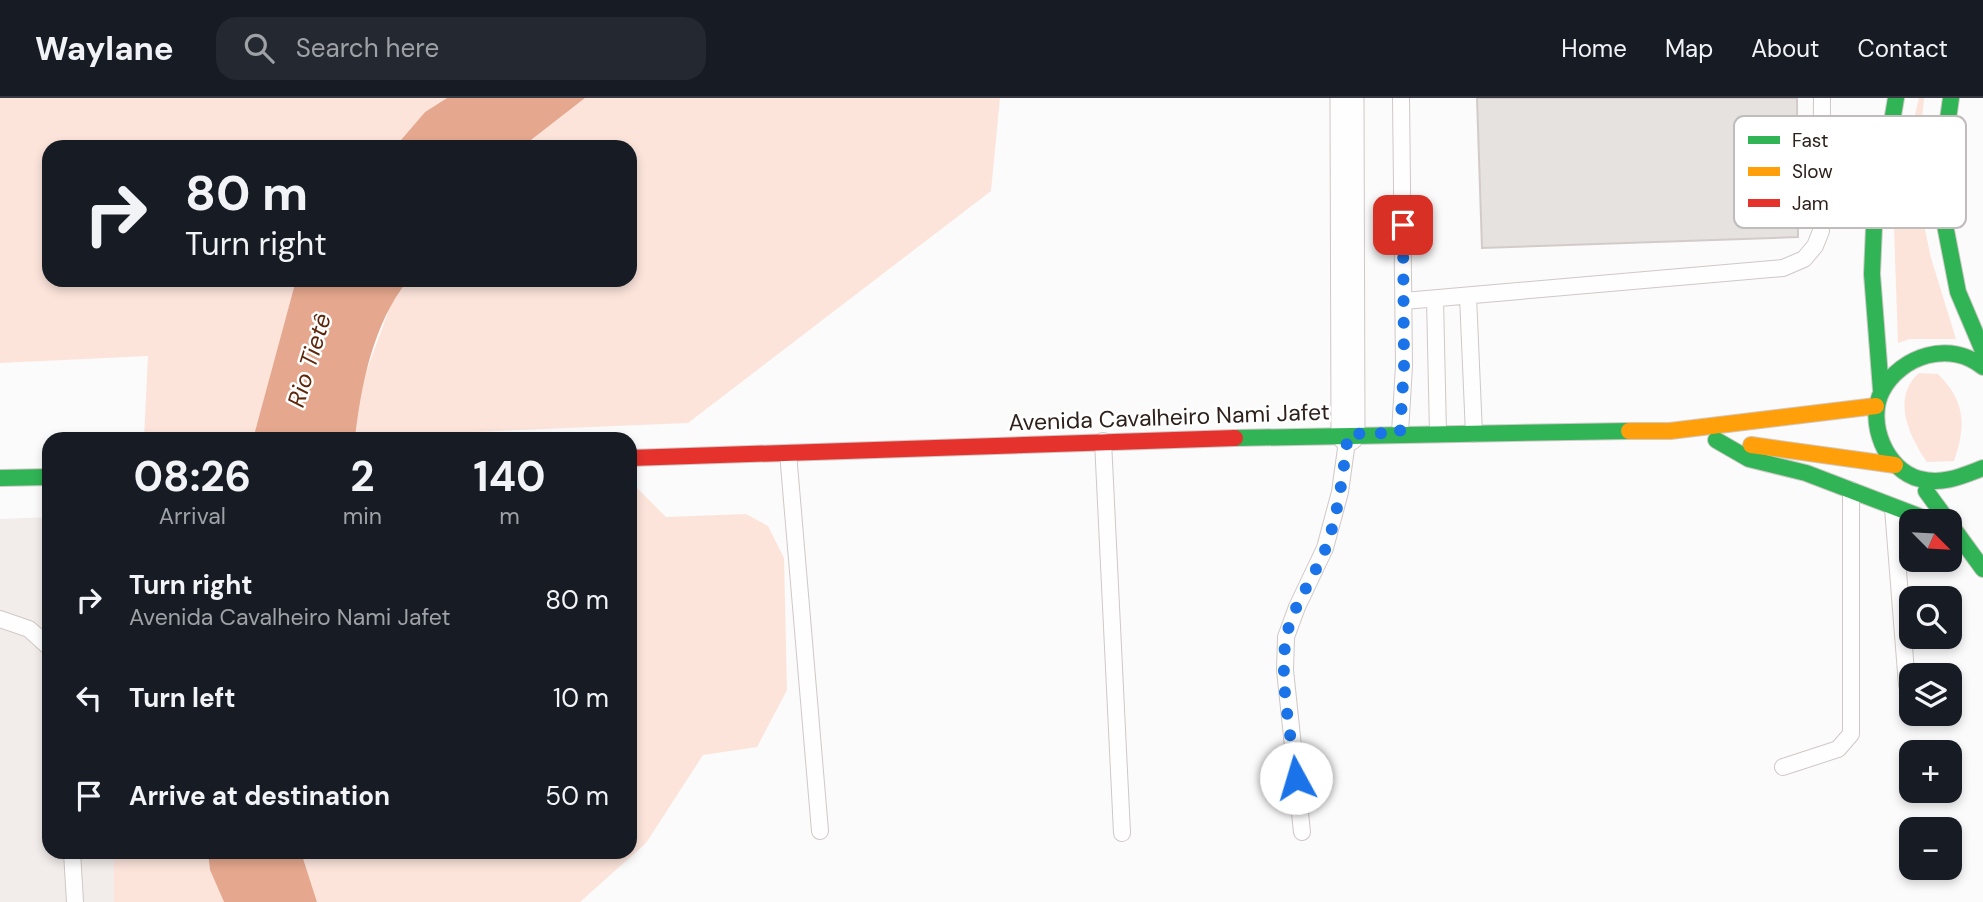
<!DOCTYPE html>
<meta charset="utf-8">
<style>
body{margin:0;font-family:"DM Sans",sans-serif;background:#242831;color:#f1f3f6;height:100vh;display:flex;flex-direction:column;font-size:26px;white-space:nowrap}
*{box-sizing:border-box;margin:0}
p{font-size:23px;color:#9ea1a6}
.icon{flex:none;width:38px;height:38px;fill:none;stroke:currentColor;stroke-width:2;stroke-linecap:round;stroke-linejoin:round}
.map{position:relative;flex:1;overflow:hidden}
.side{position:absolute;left:42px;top:334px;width:595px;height:427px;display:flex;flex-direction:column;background:#171b24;border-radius:21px;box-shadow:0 4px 10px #0003}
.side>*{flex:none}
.guide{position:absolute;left:42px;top:42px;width:595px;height:147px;border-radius:21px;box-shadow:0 4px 10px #0003;background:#171b24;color:#f1f3f6;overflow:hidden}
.needle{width:46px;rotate:114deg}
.tools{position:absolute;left:1899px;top:411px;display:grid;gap:14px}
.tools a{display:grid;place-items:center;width:63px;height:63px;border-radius:14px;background:#171b24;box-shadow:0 4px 10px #0003;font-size:35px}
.pin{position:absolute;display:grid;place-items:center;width:60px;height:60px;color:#fff;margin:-30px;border-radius:14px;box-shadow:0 4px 10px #0006}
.me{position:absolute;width:77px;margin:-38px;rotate:354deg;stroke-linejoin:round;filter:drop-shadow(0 0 5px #0008)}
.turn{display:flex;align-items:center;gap:24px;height:147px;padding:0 28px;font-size:32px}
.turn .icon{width:91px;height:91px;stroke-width:2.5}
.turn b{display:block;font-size:49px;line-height:60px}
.eta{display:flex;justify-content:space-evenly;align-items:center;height:119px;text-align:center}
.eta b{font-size:42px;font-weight:700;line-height:49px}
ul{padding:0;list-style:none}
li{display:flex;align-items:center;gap:21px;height:98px;padding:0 28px}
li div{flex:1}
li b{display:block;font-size:26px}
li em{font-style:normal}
header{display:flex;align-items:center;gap:42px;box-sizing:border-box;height:98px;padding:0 35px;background:#171b24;border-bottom:2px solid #363941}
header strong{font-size:33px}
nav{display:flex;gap:38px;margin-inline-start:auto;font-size:24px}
.search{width:490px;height:63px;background:#242831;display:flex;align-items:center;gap:18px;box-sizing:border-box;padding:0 24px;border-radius:21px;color:#9ea1a6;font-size:26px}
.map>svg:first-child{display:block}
</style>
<header>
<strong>Waylane</strong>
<div class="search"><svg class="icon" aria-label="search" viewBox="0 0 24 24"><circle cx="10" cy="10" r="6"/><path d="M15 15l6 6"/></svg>Search here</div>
<nav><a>Home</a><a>Map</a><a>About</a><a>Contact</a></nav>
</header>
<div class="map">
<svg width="1983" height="804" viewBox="0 0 1983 804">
<rect width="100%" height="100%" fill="#fbfbfb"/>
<!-- built -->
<path fill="#f2edea" d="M 49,419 L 49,754 L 114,754 L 114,804 L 0,804 L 0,421 Z"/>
<!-- green -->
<path fill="#fce4db" d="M 0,0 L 447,0 L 425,14 L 395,49 L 49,49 L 49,182 L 296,182 L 254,338 L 144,340 L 148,258 L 0,265 Z
M 585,0 L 1000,0 L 991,93 L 688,325 L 355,339 L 361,288 L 393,201 L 408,182 L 630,182 L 630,49 L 522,49 Z
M 1919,0 L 1924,0 L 1916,90 L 1931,160 L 1956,241 L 1910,241 L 1898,245 L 1894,131 L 1897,91 Z
M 1919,275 L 1938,276 C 1966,304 1966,328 1954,363 L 1927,364 C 1909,338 1891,300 1919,275 Z
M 630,386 L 633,386 L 666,419 L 746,416 L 768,428 L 784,460 L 787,592 L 757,649 L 703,657 L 646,745 L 580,804 L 317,804 L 301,754 L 630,754 Z
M 114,754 L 208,754 L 210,772 L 224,804 L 114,804 Z"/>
<!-- water -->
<path fill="#e5a88e" d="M 447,0 L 585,0 L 522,49 L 395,49 L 425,14 Z
M 296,182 L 408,182 C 373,226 361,287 355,341 L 253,341 Z
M 208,754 L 301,754 L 317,804 L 224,804 L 210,772 Z"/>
<!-- building -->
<path fill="#e6e2df" stroke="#d2cbc9" stroke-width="2" d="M 1477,0 L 1797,0 L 1798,139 L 1482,150 Z"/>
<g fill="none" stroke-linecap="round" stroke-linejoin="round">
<defs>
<path id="lane" d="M 1468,198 L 1474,336
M 1435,201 L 1438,335
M 1404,203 L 1783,170 L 1804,161 L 1815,148 L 1821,133 L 1822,0
M 1400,335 L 1404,268 L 1401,0
M 1103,343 L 1122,735
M 788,355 L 820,733
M 1893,410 L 1907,587
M 0,521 L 29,531 L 49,549
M 1783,669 L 1838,651 L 1851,636 L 1851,392
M 1302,734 L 1285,572 L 1286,539 L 1297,509 L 1325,450 L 1340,394 L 1348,336
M 72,754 L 75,804"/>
<path id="street" d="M 1347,0 L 1348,336"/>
<path id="fast" d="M 1951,0 L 1938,91 L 1958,194 L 1983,253
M 1983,269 C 1951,242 1901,257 1882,293 C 1866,324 1886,373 1920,381 C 1943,387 1962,378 1983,370
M 1881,292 L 1872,176 L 1874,129 L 1896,0
M 1235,340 L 1629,333
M 1716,342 L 1749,361 L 1806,375 L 1934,424
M 0,380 L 49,379
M 1926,393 L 1983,471"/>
<path id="slow" d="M 1629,333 L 1670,333 L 1876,308
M 1751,347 L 1895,367"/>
<path id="jam" d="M 630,360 L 1235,340"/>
</defs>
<!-- lane casing -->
<use href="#lane" stroke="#cfc8c6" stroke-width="18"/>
<!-- street casing -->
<use href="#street" stroke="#cfc8c6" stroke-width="35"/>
<!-- fast casing -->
<use href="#fast" stroke="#cfc8c6" stroke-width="18"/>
<!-- slow casing -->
<use href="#slow" stroke="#cfc8c6" stroke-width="18"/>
<!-- jam casing -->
<use href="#jam" stroke="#cfc8c6" stroke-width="18"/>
<!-- lane -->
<use href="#lane" stroke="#fefefe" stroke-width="16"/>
<!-- street -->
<use href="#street" stroke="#fefefe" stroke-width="33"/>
<!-- fast -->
<use href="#fast" stroke="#30b455" stroke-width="16"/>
<!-- slow -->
<use href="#slow" stroke="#ff9f0a" stroke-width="16"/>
<!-- jam -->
<use href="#jam" stroke="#e5322d" stroke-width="16"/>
</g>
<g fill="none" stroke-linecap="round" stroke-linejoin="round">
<!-- route -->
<path stroke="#1a73e8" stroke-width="12" stroke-dasharray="0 21.6" d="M 1296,680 C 1291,635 1279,585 1286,540 C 1292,509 1313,481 1325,452 C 1339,415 1343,374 1348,336 L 1400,335 L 1404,268 L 1403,127"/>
</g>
<g text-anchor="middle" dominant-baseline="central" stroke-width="5" stroke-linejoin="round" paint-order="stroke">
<!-- street labels -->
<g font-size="23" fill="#2e211b" stroke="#fff">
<text transform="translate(1169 319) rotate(-2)">Avenida Cavalheiro Nami Jafet</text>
</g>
<!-- water labels -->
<g font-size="24" font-style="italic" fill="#5e260a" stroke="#fff">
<text transform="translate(309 262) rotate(-73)">Rio Tietê</text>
</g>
</g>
<!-- legend -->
<rect x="1734" y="18" width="232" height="112" rx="10" fill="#fff" stroke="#c0bcbb" stroke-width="2"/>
<rect x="1748" y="38" width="32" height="8" fill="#30b455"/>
<rect x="1748" y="69" width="32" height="9" fill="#ff9f0a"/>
<rect x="1748" y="101" width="32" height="8" fill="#e5322d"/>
<g font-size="19" fill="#2e211b">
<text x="1792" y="49">Fast</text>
<text x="1792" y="80">Slow</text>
<text x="1792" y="112">Jam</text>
</g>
</svg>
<div class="tools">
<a><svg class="needle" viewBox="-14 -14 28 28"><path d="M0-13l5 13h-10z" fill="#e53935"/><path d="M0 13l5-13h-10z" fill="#9ea1a6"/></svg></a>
<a><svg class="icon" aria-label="search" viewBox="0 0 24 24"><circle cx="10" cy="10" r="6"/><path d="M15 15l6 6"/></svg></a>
<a><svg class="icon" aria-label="layers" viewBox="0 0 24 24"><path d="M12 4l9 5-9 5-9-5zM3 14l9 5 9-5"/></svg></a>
<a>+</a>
<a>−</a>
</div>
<div class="pin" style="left:1403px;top:127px;background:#d93025"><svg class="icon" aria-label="arrive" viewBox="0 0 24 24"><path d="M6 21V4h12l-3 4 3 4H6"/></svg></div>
<svg class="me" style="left:1296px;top:680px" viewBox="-20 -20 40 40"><circle r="19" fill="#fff"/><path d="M0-13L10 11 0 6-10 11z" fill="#1a73e8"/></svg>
<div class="guide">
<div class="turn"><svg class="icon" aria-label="right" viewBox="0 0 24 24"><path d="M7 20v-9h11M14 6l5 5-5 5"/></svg><div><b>80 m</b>Turn right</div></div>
</div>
<section class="side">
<div class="eta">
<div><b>08:26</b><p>Arrival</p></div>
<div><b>2</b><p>min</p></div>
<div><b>140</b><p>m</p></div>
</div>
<ul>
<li><svg class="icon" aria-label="right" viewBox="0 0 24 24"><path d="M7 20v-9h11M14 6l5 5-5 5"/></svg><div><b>Turn right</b><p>Avenida Cavalheiro Nami Jafet</p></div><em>80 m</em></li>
<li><svg class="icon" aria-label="left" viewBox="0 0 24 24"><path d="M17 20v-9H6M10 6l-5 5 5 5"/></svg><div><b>Turn left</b></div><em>10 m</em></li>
<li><svg class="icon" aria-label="arrive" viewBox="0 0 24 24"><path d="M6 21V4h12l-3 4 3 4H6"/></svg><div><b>Arrive at destination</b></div><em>50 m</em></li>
</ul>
</section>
</div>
